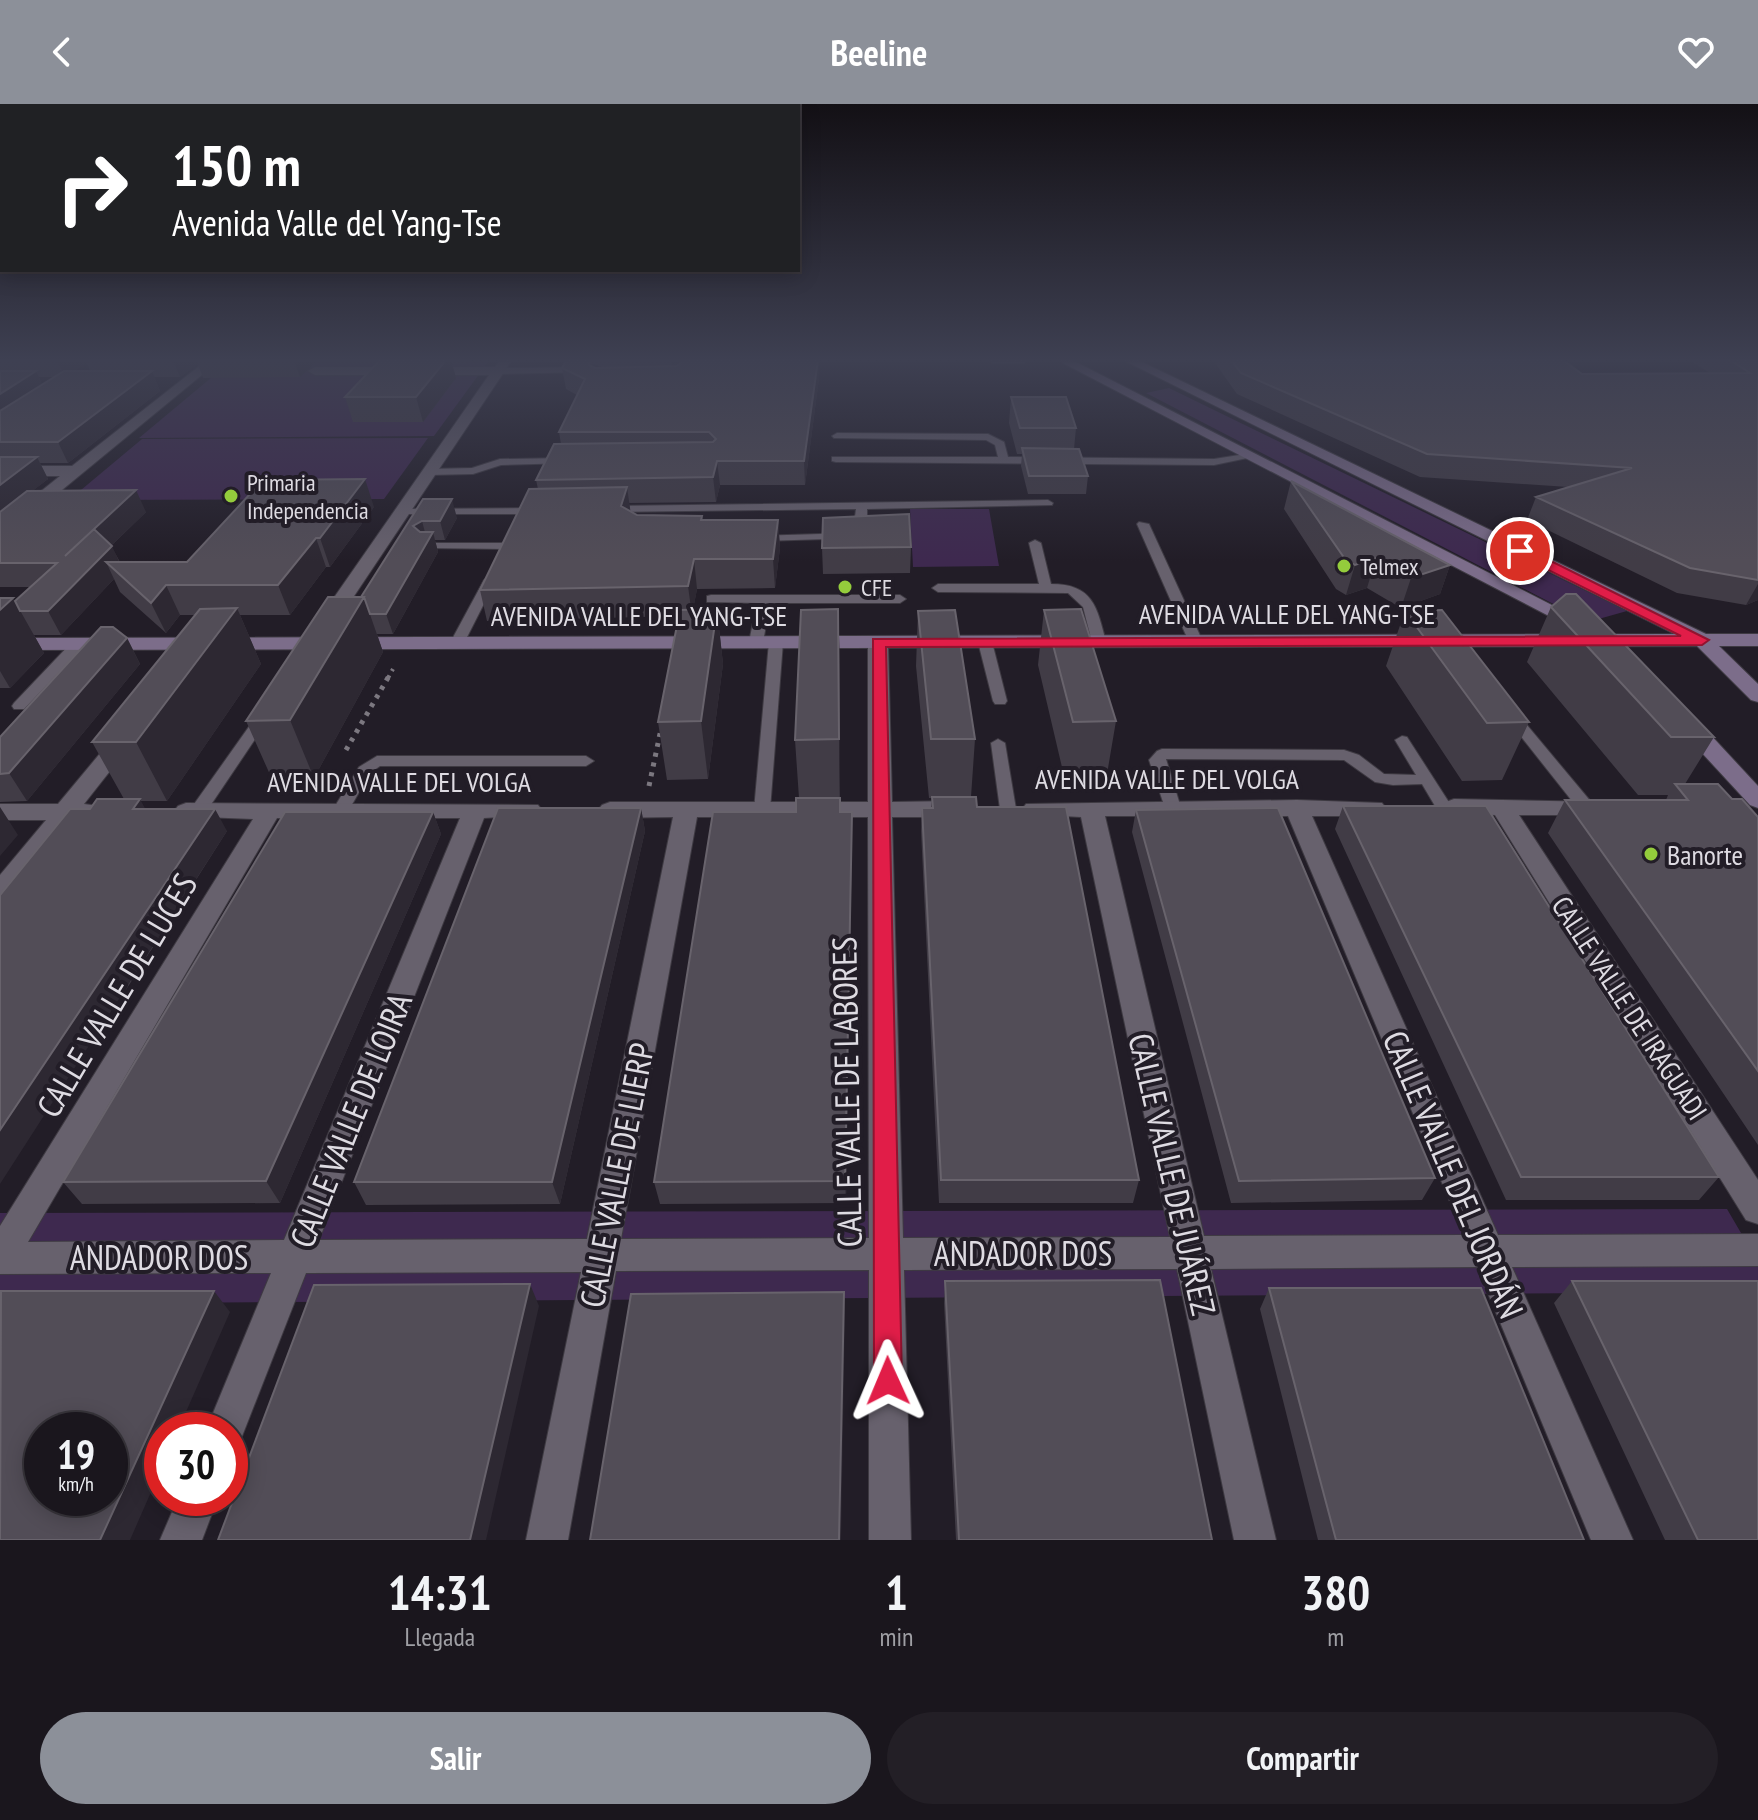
<!DOCTYPE html>
<html lang="es">
<meta charset="utf-8">
<style>
body{margin:0;font-family:"PT Sans Narrow",sans-serif;background:#231f26;color:#f1f3f6;height:100vh;display:flex;flex-direction:column;font-size:30px;white-space:nowrap}
*{box-sizing:border-box;margin:0}
p{font-size:26px;color:#9f9fa4}
.icon{flex:none;width:44px;height:44px;fill:none;stroke:currentColor;stroke-width:2;stroke-linecap:round;stroke-linejoin:round}
.map{position:relative;height:1436px;overflow:hidden}
.panel{display:flex;flex-direction:column;background:#1a161d;flex:1}
.panel>*{flex:none}
.banner{position:absolute;left:0px;top:0px;width:800px;height:168px;box-shadow:0 4px 20px #0003,0 0 0 2px #38353b;background:#202124;color:#fff;overflow:hidden}
.speed{position:absolute;left:24px;top:1308px;display:flex;gap:16px;font-size:40px;font-weight:700;text-align:center}
.speed>*{display:grid;place-content:center;width:104px;height:104px;border-radius:50%;background:#1a161d;box-shadow:0 4px 20px #0003,0 0 0 2px #38353b;line-height:1}
.speed small{font-size:20px;font-weight:400}
.speed .limit{border:12px solid #d22;background:#fff;color:#111}
.pin{position:absolute;display:grid;place-items:center;width:68px;height:68px;color:#fff;margin:-34px;border:4px solid #fff;border-radius:50%;box-shadow:0 2px 8px #0007}
.me{position:absolute;width:88px;margin:-44px;rotate:359deg;stroke-linejoin:round;filter:drop-shadow(0 0 6px #0008)}
.turn{display:flex;align-items:center;gap:28px;height:168px;padding:0 40px;font-size:36px}
.turn .icon{width:104px;height:104px;stroke-width:2.5}
.turn b{display:block;font-size:56px;line-height:68px}
.eta{display:flex;justify-content:space-evenly;align-items:center;height:136px;text-align:center}
.eta b{font-size:48px;font-weight:700;line-height:56px}
.primary-button{display:flex;gap:16px;margin-top:auto;padding:16px 40px}
.primary-button a{flex:1;height:92px;border-radius:48px;background:#8c9099;color:#fff;font-size:32px;font-weight:700;line-height:92px;text-align:center}
.primary-button a+a{background:#231f26;color:#f1f3f6}
header{display:flex;justify-content:space-between;align-items:center;height:104px;padding:0 40px;background:#8c9099;color:#fff;font-size:36px;font-weight:700}
.map>svg:first-child{display:block}
</style>
<header><svg class="icon" aria-label="back" viewBox="0 0 24 24"><path d="M15 5l-7 7 7 7"/></svg>Beeline<svg class="icon" aria-label="heart" viewBox="0 0 24 24"><path d="M12 20l-8-8c-3-5 5-10 8-4 3-6 11-1 8 4z"/></svg></header>
<div class="map">
<svg width="1758" height="1436" viewBox="0 0 1758 1436">
<rect width="100%" height="100%" fill="#221d27"/>
<!-- green -->
<path fill="#3e294f" d="M 230,258 L 488,258 L 434,332 L 139,334 Z
M 1169,284 L 1627,507 L 1588,518 L 1146,289 Z
M 428,334 L 384,395 L 69,396 L 142,335 Z
M 910,405 L 989,405 L 999,462 L 913,463 Z
M 1727,1105 L 1758,1158 L 1758,1188 L 0,1200 L 0,1109 Z"/>
<g fill="none" stroke-linecap="round" stroke-linejoin="round">
<defs>
<path id="lane" d="M 988,256 L 1028,256 L 1024,259 L 992,259 Z
M 584,263 L 587,264 L 587,268 L 498,270 L 494,267 L 498,264 Z
M 837,329 L 988,330 L 1004,338 L 1008,353 L 1214,355 L 1252,349 L 1257,352 L 1214,361 L 836,358 L 832,357 L 832,353 L 998,353 L 995,341 L 986,336 L 834,334 L 832,332 Z
M 566,354 L 571,357 L 570,359 L 501,361 L 473,370 L 429,371 L 424,368 L 429,365 L 472,364 L 500,355 Z
M 1048,396 L 1053,399 L 1052,401 L 867,405 L 867,428 L 860,434 L 760,437 L 754,434 L 756,432 L 853,429 L 856,405 L 610,408 L 605,405 L 610,402 Z
M 402,405 L 539,404 L 545,407 L 539,410 L 398,410 L 398,406 Z
M 1139,418 L 1149,420 L 1203,538 L 1201,541 L 1196,542 L 1189,538 L 1137,420 Z
M 1035,436 L 1041,439 L 1051,480 C 1093,480 1097,503 1106,538 L 1104,541 L 1099,542 L 1092,538 L 1083,503 L 1068,489 L 938,488 L 932,484 L 938,480 L 1039,480 L 1029,439 Z
M 427,439 L 507,439 L 513,442 L 507,445 L 423,444 L 423,440 Z
M 490,472 L 496,476 L 464,539 L 462,542 L 452,542 L 450,539 L 484,476 Z
M 711,491 L 900,491 L 906,495 L 900,499 L 770,499 L 763,538 L 756,542 L 749,538 L 757,499 L 707,498 L 707,492 Z
M 776,534 L 783,538 L 770,706 L 762,711 L 754,706 L 769,538 Z
M 985,534 L 992,538 L 1007,597 L 1005,600 L 995,600 L 993,597 L 978,538 Z
M 78,536 L 83,537 L 83,543 L 24,605 L 14,605 L 12,602 L 14,599 L 73,537 Z
M 1511,607 L 1516,608 L 1592,699 L 1594,703 L 1592,707 L 1580,707 L 1504,611 Z
M 263,609 L 270,613 L 204,711 L 192,711 L 190,707 L 192,703 L 258,610 Z
M 1402,632 L 1407,633 L 1452,703 L 1450,707 L 1438,707 L 1422,680 L 1393,681 L 1375,678 L 1344,656 L 1166,655 L 1181,704 L 1173,709 L 1165,704 L 1149,656 L 1157,647 L 1162,645 L 1344,646 L 1359,651 L 1384,670 L 1416,671 L 1395,636 Z
M 998,635 L 1005,639 L 1016,705 L 1008,710 L 1000,705 L 991,639 Z
M 377,652 L 586,652 L 594,657 L 586,662 L 380,662 L 370,669 L 346,711 L 334,711 L 332,707 L 359,663 Z"/>
<path id="street" d="M 207,256 L 220,256 L 6,432 L 0,433 L 0,420 L 60,372 L 0,372 L 0,362 L 72,362 Z
M 500,256 L 512,256 L 334,522 L 320,522 L 317,518 L 489,271 L 315,271 L 308,267 L 315,263 L 495,263 Z
M 878,532 L 888,538 L 892,698 L 954,697 L 962,700 L 966,705 L 962,710 L 954,713 L 892,713 L 903,1134 L 1170,1133 L 1081,713 L 1026,710 L 1022,705 L 1026,700 L 1297,696 L 1382,699 L 1386,704 L 1382,709 L 1374,712 L 1312,712 L 1498,1131 L 1758,1130 L 1758,1162 L 1512,1163 L 1633,1436 L 1591,1436 L 1477,1163 L 1211,1165 L 1276,1436 L 1234,1436 L 1177,1165 L 904,1166 L 911,1436 L 869,1436 L 869,1166 L 616,1167 L 568,1436 L 526,1436 L 581,1168 L 306,1169 L 239,1340 L 230,1343 L 230,1326 L 206,1326 L 271,1169 L 0,1170 L 0,1122 L 253,715 L 178,712 L 174,707 L 178,702 L 186,699 L 538,701 L 542,706 L 538,711 L 484,714 L 319,1136 L 587,1135 L 673,713 L 610,714 L 602,711 L 598,706 L 602,701 L 610,698 L 868,698 L 868,538 ZM 1105,712 L 1288,712 L 1464,1131 L 1204,1132 ZM 697,713 L 868,713 L 869,1134 L 621,1135 ZM 277,714 L 460,714 L 284,1136 L 28,1138 Z
M 125,627 L 136,634 L 84,700 L 106,703 L 110,708 L 106,713 L 72,716 L 9,794 L 0,797 L 0,771 L 46,716 L 0,716 L 0,700 L 58,700 L 117,629 Z
M 1454,695 L 1602,698 L 1606,703 L 1602,708 L 1594,711 L 1519,711 L 1758,1076 L 1758,1120 L 1746,1116 L 1495,711 L 1446,708 L 1442,703 L 1446,698 Z
M 178,1394 L 218,1394 L 202,1436 L 160,1436 Z"/>
<path id="secondary" d="M 1057,256 L 1072,256 L 1587,519 L 1584,523 L 1570,523 Z
M 1123,256 L 1138,256 L 1706,530 L 1758,530 L 1758,542 L 1719,542 L 1758,580 L 1758,598 L 1751,596 L 1697,542 L 0,546 L 0,534 L 1675,530 Z
M 1686,612 L 1694,613 L 1758,682 L 1758,704 L 1750,701 L 1678,623 L 1675,618 Z"/>
</defs>
<!-- lane casing -->
<use href="#lane" stroke="#3e3a42" stroke-width="2"/>
<!-- street casing -->
<use href="#street" stroke="#3e3a42" stroke-width="2"/>
<!-- secondary casing -->
<use href="#secondary" stroke="#3e3a42" stroke-width="2"/>
<!-- path-far1 -->
<path stroke="#7c7880" stroke-width="4" stroke-dasharray="3 5" stroke-linecap="butt" d="M 388,574 L 393,565"/>
<!-- path -->
<path stroke="#7c7880" stroke-width="5" stroke-dasharray="4 6" stroke-linecap="butt" d="M 346,646 L 389,572
M 649,682 L 661,625"/>
<!-- lane -->
<use href="#lane" fill="#67616d" fill-rule="evenodd"/>
<!-- street -->
<use href="#street" fill="#67616d" fill-rule="evenodd"/>
<!-- secondary -->
<use href="#secondary" fill="#7c6d8a" fill-rule="evenodd"/>
</g>
<!-- wall -->
<path fill="#413c46" fill-rule="evenodd" d="M 0,256 L 470,256 L 466,260 L 452,260 L 456,274 L 423,318 L 353,318 L 345,293 L 377,259 L 316,258 L 300,273 L 203,274 L 198,260 L 180,273 L 154,273 L 160,287 L 68,359 L 40,359 L 48,375 L 32,387 L 146,408 L 111,442 L 120,458 L 187,458 L 374,403 L 330,463 L 326,463 L 290,511 L 240,511 L 261,560 L 167,697 L 140,697 L 145,705 L 227,727 L 122,892 L 90,705 L 124,695 L 92,638 L 195,511 L 180,511 L 166,529 L 120,488 L 114,475 L 61,531 L 34,531 L 44,549 L 10,584 L 0,584 L 0,494 L 13,494 L 15,497 L 30,483 L 0,483 ZM 87,259 L 90,267 L 74,267 ZM 39,273 L 55,273 L 42,281 Z
M 566,256 L 679,256 L 677,262 L 819,274 L 805,381 L 720,381 L 716,398 L 629,399 L 630,407 L 637,411 L 702,412 L 703,416 L 778,416 L 780,444 L 775,484 L 697,485 L 693,505 L 717,505 L 723,560 L 708,675 L 667,676 L 658,618 L 679,512 L 487,517 L 480,486 L 538,385 L 536,376 L 561,340 L 559,328 L 577,291 L 566,285 L 562,264 ZM 590,260 L 594,260 L 604,264 L 595,264 L 591,262 Z
M 1213,256 L 1563,256 L 1582,270 L 1710,269 L 1689,256 L 1758,256 L 1758,496 L 1746,501 L 1677,489 L 1527,416 L 1536,393 L 1568,383 L 1420,373 L 1237,290 Z
M 1011,293 L 1076,324 L 1074,345 L 1088,372 L 1086,390 L 1028,390 L 1021,362 L 1022,350 L 1017,350 L 1009,319 Z
M 1291,377 L 1450,461 L 1440,490 L 1401,504 L 1367,484 L 1346,491 L 1336,485 L 1284,405 Z
M 423,395 L 457,414 L 445,436 L 435,436 L 438,448 L 393,530 L 377,530 L 383,548 L 314,674 L 272,675 L 246,617 L 361,493 Z
M 911,443 L 910,469 L 823,470 L 822,444 Z
M 1551,503 L 1714,633 L 1685,680 L 1732,695 L 1758,713 L 1758,1041 L 1548,729 L 1565,696 L 1666,696 L 1668,691 L 1638,691 L 1527,558 Z
M 838,505 L 840,708 L 852,730 L 846,1099 L 660,1100 L 654,1078 L 796,708 L 799,694 L 795,636 Z
M 1044,506 L 1116,617 L 1106,676 L 1065,676 L 1038,561 Z
M 918,507 L 975,635 L 971,693 L 977,703 L 1139,1076 L 1133,1099 L 939,1099 L 921,727 L 922,704 L 931,704 L 932,694 L 929,694 L 916,562 Z
M 1405,507 L 1529,618 L 1502,676 L 1462,677 L 1386,562 Z
M 127,534 L 140,560 L 27,697 L 0,698 L 0,633 Z
M 1343,702 L 1719,1073 L 1699,1096 L 1506,1096 L 1335,725 Z
M 641,704 L 645,727 L 560,1100 L 366,1101 L 354,1078 Z
M 1136,706 L 1435,1074 L 1422,1096 L 1231,1099 L 1132,728 Z
M 433,708 L 441,730 L 280,1099 L 82,1100 L 63,1078 Z
M 945,1177 L 1212,1436 L 956,1436 L 944,1199 Z
M 1572,1177 L 1758,1436 L 1665,1436 L 1554,1199 Z
M 1269,1184 L 1584,1436 L 1318,1436 L 1260,1205 Z"/>
<!-- shaded-wall -->
<path fill="#2d2832" d="M 57,256 L 85,256 L 87,259 L 65,273 Z
M 173,256 L 196,256 L 198,260 L 180,273 Z
M 294,256 L 316,256 L 316,258 L 300,273 Z
M 446,256 L 451,256 L 456,274 L 423,318 L 416,293 Z
M 671,256 L 679,256 L 673,272 Z
M 819,256 L 819,274 L 805,381 L 804,357 Z
M 36,267 L 45,287 L 0,317 L 0,290 Z
M 152,267 L 160,287 L 68,359 L 58,338 Z
M 37,353 L 48,375 L 7,407 L 0,417 L 0,381 Z
M 717,357 L 720,381 L 716,398 L 713,373 Z
M 365,375 L 374,403 L 330,463 L 320,434 Z
M 627,383 L 631,411 L 621,402 Z
M 136,386 L 146,408 L 77,475 L 65,452 Z
M 452,395 L 457,414 L 445,436 L 440,417 Z
M 778,416 L 780,444 L 775,484 L 773,455 Z
M 422,417 L 427,436 L 413,422 Z
M 433,428 L 438,448 L 393,530 L 386,510 Z
M 316,434 L 326,463 L 290,511 L 278,481 Z
M 112,442 L 123,466 L 106,458 L 114,475 L 61,531 L 48,507 Z
M 1376,454 L 1367,484 L 1346,491 L 1355,461 Z
M 694,455 L 697,485 L 692,512 L 688,482 Z
M 1450,461 L 1440,490 L 1401,504 L 1411,474 Z
M 1758,480 L 1758,496 L 1746,501 Z
M 166,481 L 180,511 L 166,529 L 151,499 Z
M 364,493 L 383,548 L 314,674 L 290,616 Z
M 13,494 L 44,549 L 10,584 L 0,567 L 0,506 Z
M 237,504 L 261,560 L 167,697 L 136,638 Z
M 717,505 L 723,560 L 708,675 L 701,617 Z
M 838,505 L 840,560 L 840,694 L 839,635 Z
M 127,534 L 140,560 L 27,697 L 9,669 Z
M 140,695 L 152,718 L 133,705 Z
M 0,703 L 18,731 L 0,752 Z
M 641,704 L 645,727 L 560,1100 L 552,1078 Z
M 215,705 L 227,727 L 0,1080 L 0,1026 Z
M 433,708 L 441,730 L 280,1099 L 266,1077 Z
M 852,708 L 852,730 L 846,1099 L 845,1077 Z
M 530,1180 L 539,1202 L 486,1436 L 470,1436 Z
M 214,1187 L 230,1208 L 178,1326 L 162,1326 L 162,1363 L 130,1436 L 100,1436 Z
M 844,1188 L 845,1209 L 841,1436 L 839,1436 Z"/>
<!-- building -->
<path fill="#524d57" stroke="#68636c" stroke-width="2" fill-rule="evenodd" d="M 380,256 L 446,256 L 416,293 L 345,293 Z
M 566,256 L 589,256 L 589,261 L 595,264 L 677,262 L 684,256 L 818,256 L 804,357 L 717,357 L 713,373 L 536,376 L 554,340 L 713,338 L 716,335 L 709,328 L 559,328 L 585,275 L 562,264 Z
M 1231,256 L 1563,256 L 1582,270 L 1750,269 L 1730,256 L 1758,256 L 1758,476 L 1690,464 L 1536,393 L 1632,364 L 1427,350 L 1241,269 Z
M 0,267 L 36,267 L 0,290 Z
M 64,267 L 152,267 L 58,338 L 0,338 L 0,307 Z
M 1011,293 L 1066,293 L 1076,324 L 1020,324 Z
M 1022,344 L 1079,345 L 1088,372 L 1029,372 Z
M 0,353 L 37,353 L 0,381 Z
M 365,375 L 320,434 L 316,434 L 278,481 L 166,481 L 151,499 L 106,458 L 187,458 L 263,376 Z
M 1291,377 L 1450,461 L 1411,474 L 1376,454 L 1355,461 L 1345,455 Z
M 627,383 L 621,402 L 637,411 L 702,412 L 701,416 L 778,416 L 773,455 L 694,455 L 688,482 L 480,486 L 529,385 Z
M 136,386 L 65,452 L 94,425 L 112,442 L 48,507 L 20,507 L 15,497 L 57,459 L 0,459 L 0,408 L 27,387 Z
M 423,395 L 452,395 L 440,417 L 422,417 L 413,422 L 420,428 L 433,428 L 386,510 L 370,510 L 364,493 L 361,493 Z
M 909,410 L 911,443 L 822,444 L 823,414 Z
M 1566,490 L 1576,490 L 1714,633 L 1671,633 L 1551,503 Z
M 328,493 L 364,493 L 290,616 L 246,617 Z
M 0,494 L 13,494 L 0,506 Z
M 237,504 L 136,638 L 92,638 L 200,505 Z
M 717,505 L 701,617 L 658,618 L 680,506 Z
M 838,505 L 839,635 L 795,636 L 801,506 Z
M 1081,505 L 1116,617 L 1073,618 L 1044,506 Z
M 955,506 L 975,635 L 931,635 L 918,507 Z
M 1442,506 L 1529,618 L 1487,619 L 1405,507 Z
M 101,523 L 113,523 L 127,534 L 9,669 L 0,670 L 0,633 Z
M 1675,680 L 1718,680 L 1732,695 L 1742,695 L 1758,713 L 1758,967 L 1565,696 L 1688,696 Z
M 932,693 L 976,693 L 977,703 L 1066,703 L 1139,1076 L 941,1076 L 922,704 L 933,704 Z
M 796,694 L 840,694 L 840,708 L 852,708 L 845,1077 L 654,1078 L 713,708 L 796,708 Z
M 97,695 L 140,695 L 133,705 L 215,705 L 0,1026 L 0,791 L 70,705 L 90,705 Z
M 1343,702 L 1486,702 L 1719,1073 L 1521,1073 Z
M 498,704 L 641,704 L 552,1078 L 354,1078 Z
M 1278,704 L 1435,1074 L 1239,1077 L 1136,706 Z
M 285,708 L 433,708 L 266,1077 L 63,1078 Z
M 1160,1176 L 1212,1436 L 959,1436 L 945,1177 Z
M 1572,1177 L 1758,1177 L 1758,1436 L 1698,1436 Z
M 530,1180 L 470,1436 L 218,1436 L 314,1181 Z
M 1269,1184 L 1481,1184 L 1584,1436 L 1336,1436 Z
M 1,1187 L 214,1187 L 100,1436 L 0,1436 ZM 42,1326 L 110,1326 L 110,1394 L 42,1394 Z
M 844,1188 L 839,1436 L 590,1436 L 631,1190 Z"/>
<!-- sky -->
<linearGradient id="sky" x2="0" y2="1"><stop stop-color="#131015"/><stop offset="0.56" stop-color="#3e4052"/><stop offset="1" stop-color="#3e4052" stop-opacity="0"/></linearGradient>
<rect width="1758" height="457" fill="url(#sky)"/>
<!-- route -->
<path fill="#e11d48" stroke="#92132f" stroke-width="2" d="M 1516,444 L 1525,444 L 1709,536 L 1702,541 L 886,543 L 902,1277 L 898,1287 L 888,1291 L 878,1287 L 874,1277 L 873,535 L 1681,532 L 1516,450 Z"/>
<!-- markers -->
<g fill="#94cc3c" stroke="#221d27" stroke-width="3">
<circle cx="231" cy="392" r="8"/>
<circle cx="1344" cy="462" r="8"/>
<circle cx="845" cy="483" r="8"/>
<circle cx="1651" cy="750" r="8"/>
</g>
<g text-anchor="middle" dominant-baseline="central" stroke-width="8" stroke-linejoin="round" paint-order="stroke">
<!-- far-poi labels -->
<g font-size="24" fill="#dedbe2" stroke="#221d27" text-anchor="start">
<text x="247" y="378">Primaria<tspan x="247" dy="28">Independencia</tspan></text>
<text x="1360" y="462">Telmex</text>
<text x="861" y="483">CFE</text>
</g>
<!-- street labels -->
<g font-size="28" fill="#dedbe2" stroke="#221d27">
<text x="1287" y="509">AVENIDA VALLE DEL YANG-TSE</text>
<text x="639" y="511">AVENIDA VALLE DEL YANG-TSE</text>
<text x="1167" y="674">AVENIDA VALLE DEL VOLGA</text>
<text x="399" y="677">AVENIDA VALLE DEL VOLGA</text>
<text transform="translate(1630 904) rotate(57)">CALLE VALLE DE IRAGUADI</text>
</g>
<!-- poi labels -->
<g font-size="28" fill="#dedbe2" stroke="#221d27" text-anchor="start">
<text x="1667" y="750">Banorte</text>
</g>
<!-- near-street labels -->
<g font-size="34" fill="#dedbe2" stroke="#221d27">
<text transform="translate(116 891) rotate(-59)">CALLE VALLE DE LUCES</text>
<text transform="translate(846 988) rotate(-91)">CALLE VALLE DE LABORES</text>
<text transform="translate(350 1016) rotate(-68)">CALLE VALLE DE LOIRA</text>
<text transform="translate(1173 1070) rotate(77)">CALLE VALLE DE JUÁREZ</text>
<text transform="translate(1454 1070) rotate(67)">CALLE VALLE DEL JORDÁN</text>
<text transform="translate(616 1071) rotate(-79)">CALLE VALLE DE LIERP</text>
<text x="1023" y="1149">ANDADOR DOS</text>
<text x="159" y="1153">ANDADOR DOS</text>
</g>
</g>
</svg>
<div class="speed"><div>19<small>km/h</small></div><div class="limit">30</div></div>
<div class="pin" style="left:1520px;top:447px;background:#d93025"><svg class="icon" aria-label="arrive" viewBox="0 0 24 24"><path d="M6 21V4h12l-3 4 3 4H6"/></svg></div>
<svg class="me" style="left:888px;top:1277px" viewBox="-20 -20 40 40"><path d="M0-17L14 15 0 8-14 15z" fill="#e11d48" stroke="#fff" stroke-width="4"/></svg>
<div class="banner">
<div class="turn"><svg class="icon" aria-label="right" viewBox="0 0 24 24"><path d="M7 20v-9h11M14 6l5 5-5 5"/></svg><div><b>150 m</b>Avenida Valle del Yang-Tse</div></div>
</div>
</div>
<section class="panel">
<div class="eta">
<div><b>14:31</b><p>Llegada</p></div>
<div><b>1</b><p>min</p></div>
<div><b>380</b><p>m</p></div>
</div>
<div class="primary-button"><a>Salir</a><a>Compartir</a></div>
</section>
